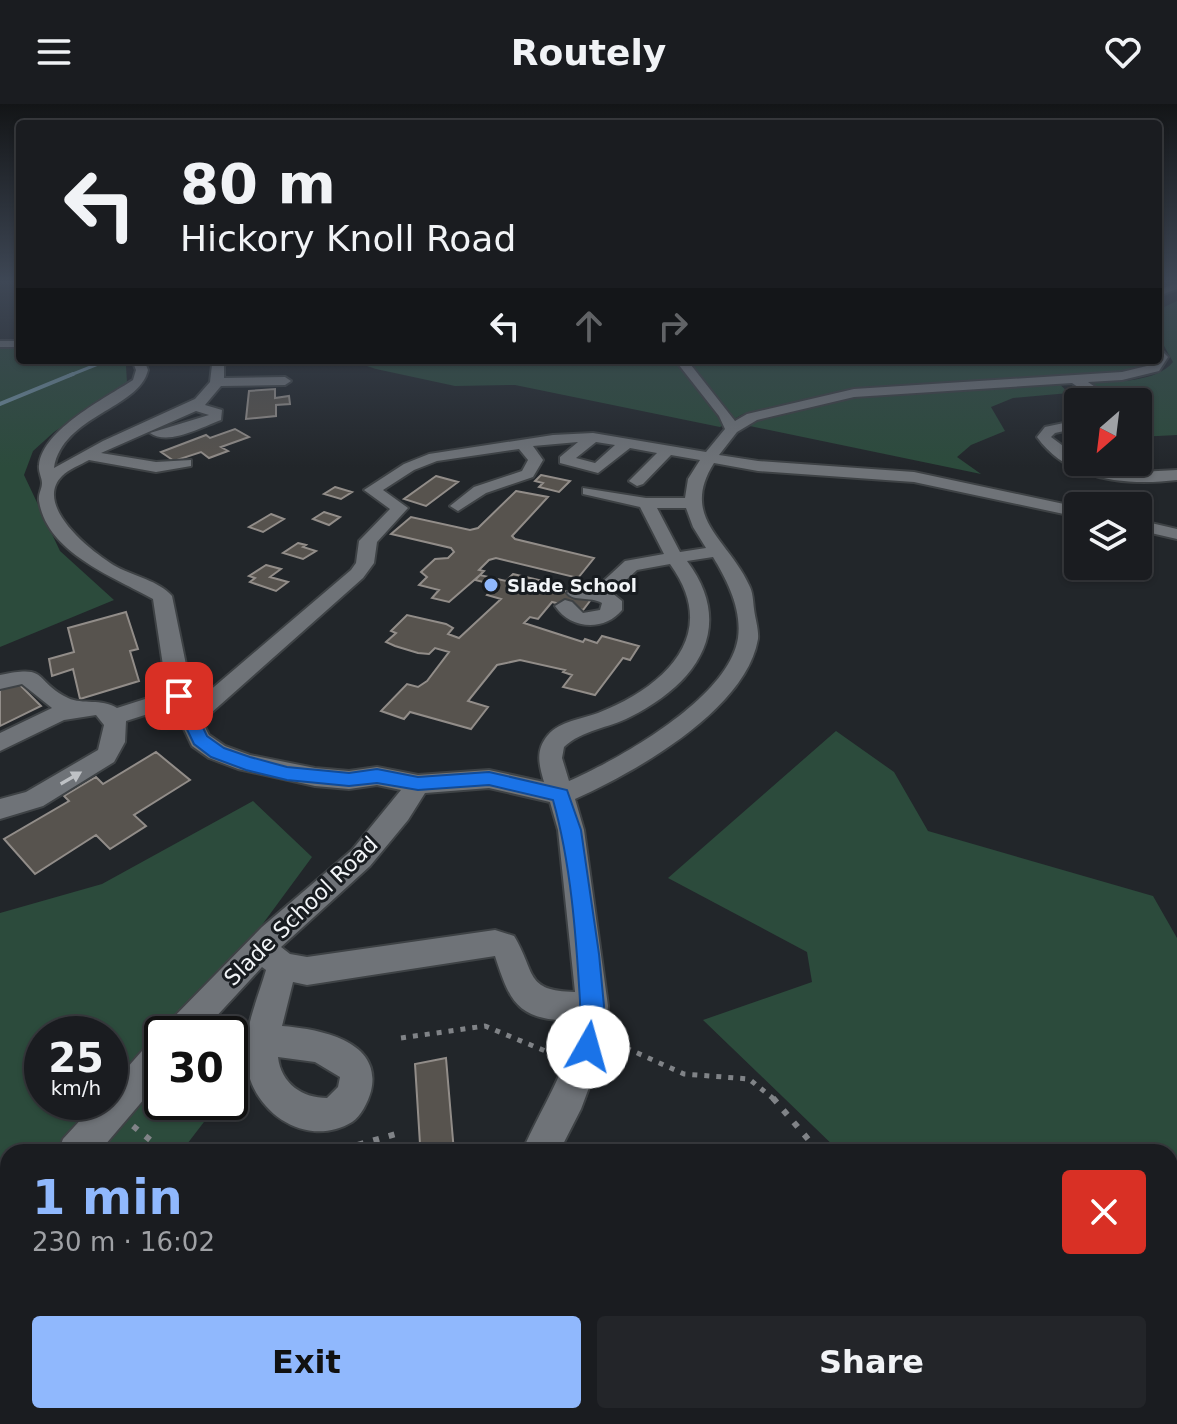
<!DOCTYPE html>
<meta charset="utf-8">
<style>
body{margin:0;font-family:"DejaVu Sans",sans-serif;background:#232529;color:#f1f3f6;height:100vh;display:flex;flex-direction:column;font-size:30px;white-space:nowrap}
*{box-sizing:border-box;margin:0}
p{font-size:26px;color:#9fa1a5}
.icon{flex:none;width:44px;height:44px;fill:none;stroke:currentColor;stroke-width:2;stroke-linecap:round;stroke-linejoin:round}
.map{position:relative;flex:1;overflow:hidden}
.drawer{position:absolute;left:0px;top:1040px;width:1178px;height:280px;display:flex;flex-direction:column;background:#1a1c20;border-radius:24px 24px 0 0;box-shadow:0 2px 6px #0004,0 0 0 2px #383a3e}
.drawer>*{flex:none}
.guide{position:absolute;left:16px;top:16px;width:1146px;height:244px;border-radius:8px;box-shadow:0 2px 6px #0004,0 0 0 2px #383a3e;background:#1a1c20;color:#f1f3f6;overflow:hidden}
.needle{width:52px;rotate:208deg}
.tools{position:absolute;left:1064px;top:284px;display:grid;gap:16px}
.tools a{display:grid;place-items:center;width:88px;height:88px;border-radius:8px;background:#1a1c20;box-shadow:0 2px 6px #0004,0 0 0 2px #383a3e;font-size:40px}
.speed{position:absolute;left:24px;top:912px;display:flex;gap:16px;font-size:40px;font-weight:700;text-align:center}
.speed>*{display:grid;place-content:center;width:104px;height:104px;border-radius:50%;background:#1a1c20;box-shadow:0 2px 6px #0004,0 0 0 2px #383a3e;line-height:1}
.speed small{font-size:20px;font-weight:400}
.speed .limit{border:4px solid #111;border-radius:12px;background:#fff;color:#111}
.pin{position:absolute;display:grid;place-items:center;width:68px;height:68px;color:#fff;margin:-34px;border-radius:16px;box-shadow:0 4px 12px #0006}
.me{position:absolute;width:88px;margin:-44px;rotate:7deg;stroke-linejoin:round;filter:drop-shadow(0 0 6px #0008)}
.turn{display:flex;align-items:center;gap:28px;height:168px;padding:0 32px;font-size:36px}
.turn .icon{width:104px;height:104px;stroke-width:2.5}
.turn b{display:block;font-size:56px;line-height:68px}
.lanes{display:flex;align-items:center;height:76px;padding:0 32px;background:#0003;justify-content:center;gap:40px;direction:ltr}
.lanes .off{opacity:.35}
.round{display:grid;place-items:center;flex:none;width:84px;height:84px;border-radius:8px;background:#232529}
.overview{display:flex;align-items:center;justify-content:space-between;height:136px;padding:0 32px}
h1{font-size:48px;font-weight:700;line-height:60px;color:#90b8fd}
.button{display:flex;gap:16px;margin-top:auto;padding:16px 32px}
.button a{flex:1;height:92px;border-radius:8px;background:#90b8fd;color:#111;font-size:32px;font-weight:700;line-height:92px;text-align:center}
.button a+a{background:#232529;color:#f1f3f6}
header{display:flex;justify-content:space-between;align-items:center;height:104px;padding:0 32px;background:#1a1c20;font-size:36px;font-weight:700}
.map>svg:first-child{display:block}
</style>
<header><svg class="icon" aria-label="menu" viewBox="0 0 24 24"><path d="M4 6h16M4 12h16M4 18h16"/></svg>Routely<svg class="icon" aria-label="heart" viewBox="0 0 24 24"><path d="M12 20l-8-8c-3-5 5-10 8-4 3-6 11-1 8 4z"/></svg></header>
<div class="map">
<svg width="1177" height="1320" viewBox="0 0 1177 1320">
<rect width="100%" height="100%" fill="#22262a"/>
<!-- green -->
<path fill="#2c4b3c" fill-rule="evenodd" d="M 1177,197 L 1177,331 L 1138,333 L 1138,298 L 1120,298 L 1090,279 C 1115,277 1156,279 1173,258 L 1158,231 L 1158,206 Z
M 0,242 L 20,242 L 20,256 L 120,256 L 126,262 L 127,279 L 54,328 L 33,347 L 24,371 L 60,447 L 114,496 L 0,543 Z
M 349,256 L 986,256 L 1091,262 L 1089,256 L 1153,258 L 1123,268 L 842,288 L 743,310 L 720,323 L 515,281 L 455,282 L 376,265 Z
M 1056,277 L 1069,289 L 1013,294 L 991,303 L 1005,327 L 971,341 L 957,353 L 981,370 L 745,321 L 784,308 L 853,293 Z
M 836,627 L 894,668 L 928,727 L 1153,792 L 1177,834 L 1177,1320 L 1127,1320 L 1121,1312 L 1170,1312 L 1170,1048 L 840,1048 L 703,916 L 812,878 L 807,848 L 668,774 Z
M 253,697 L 312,753 L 197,909 L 199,930 L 162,930 L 162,998 L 206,998 L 207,1014 L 181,1048 L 8,1048 L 8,1275 L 0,1286 L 0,809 L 102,780 ZM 42,930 L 110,930 L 110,998 L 42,998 Z"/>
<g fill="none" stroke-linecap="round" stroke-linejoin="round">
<!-- stream-far1 -->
<path stroke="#6e8d9c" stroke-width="3" d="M 68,272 L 108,256"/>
<!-- stream -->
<path stroke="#6e8d9c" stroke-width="4" d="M 0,300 L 73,270"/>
</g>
<!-- building -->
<path fill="#57534e" stroke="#928d89" stroke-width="2" d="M 275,285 L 275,294 L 289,292 L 290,300 L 276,301 L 276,312 L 246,315 L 249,287 Z
M 235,325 L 249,333 L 221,343 L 228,347 L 209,354 L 201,348 L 174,357 L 161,348 L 206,331 L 210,334 Z
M 541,371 L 570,377 L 559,388 L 539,383 L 543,379 L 535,377 Z
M 436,372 L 458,378 L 426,402 L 404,395 Z
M 335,383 L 352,388 L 341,395 L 324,390 Z
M 516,387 L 548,393 L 512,432 L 515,435 L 594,454 L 578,474 L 496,454 L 489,456 L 479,466 L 484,467 L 480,471 L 449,498 L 432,494 L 439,486 L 419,481 L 427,473 L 421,468 L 435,455 L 448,454 L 454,448 L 451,444 L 391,430 L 411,413 L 470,426 L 478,424 Z
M 324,408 L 340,413 L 329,421 L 313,415 Z
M 271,410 L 284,415 L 263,428 L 249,423 Z
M 298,439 L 306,441 L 303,443 L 316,447 L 303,455 L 283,449 Z
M 266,461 L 281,465 L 270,473 L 288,478 L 276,487 L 250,478 L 255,474 L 249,472 Z
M 513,470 L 539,476 L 534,481 L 593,493 L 583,506 L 552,498 L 538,515 L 530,513 L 524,519 L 583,538 L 585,535 L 597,539 L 602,532 L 639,542 L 630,556 L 623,554 L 595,591 L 563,583 L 572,571 L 563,568 L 565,566 L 520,556 L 497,561 L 468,597 L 488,603 L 471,625 L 410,608 L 404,615 L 381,607 L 407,580 L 418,583 L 427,577 L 449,548 L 435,544 L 429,550 L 418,549 L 395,542 L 386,538 L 396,529 L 391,527 L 407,511 L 446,520 L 453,524 L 448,530 L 459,534 L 501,495 L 487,491 L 496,481 L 475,476 L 480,471 L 506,477 Z
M 126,508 L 138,545 L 130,547 L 139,577 L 80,595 L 73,565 L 52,572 L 49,555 L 74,548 L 68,524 Z
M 17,578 L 41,602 L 0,622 L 0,586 Z
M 156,648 L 190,676 L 134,711 L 146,722 L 110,745 L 96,731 L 35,770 L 4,735 L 69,697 L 64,692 L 96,673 L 103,680 Z
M 446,954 L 454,1048 L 393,1048 L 420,1040 L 415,960 Z
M 35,1312 L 228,1312 L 226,1320 L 31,1320 Z
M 367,1312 L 451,1312 L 449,1320 L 365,1320 Z
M 816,1312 L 911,1312 L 914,1320 L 819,1320 Z"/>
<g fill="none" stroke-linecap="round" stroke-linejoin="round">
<defs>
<path id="minor" d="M 1177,179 L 1177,185 L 1158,192 L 1158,186 Z
M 0,237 L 20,237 L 20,243 L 0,243 Z
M 1158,243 L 1168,253 L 1159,267 L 1122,276 L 1088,278 L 1116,298 L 1100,298 L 1072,279 L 854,293 L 757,316 L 737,328 L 719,351 L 758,357 L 914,368 L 1078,403 L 1078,413 L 914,378 L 758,367 L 714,359 C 679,414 729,436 749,481 C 753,488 753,497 754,505 C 755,514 759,526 758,535 C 746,606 635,668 575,695 L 584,726 L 608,902 L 604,943 L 581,1005 L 559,1048 L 522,1048 C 541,1003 569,966 575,917 C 518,916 511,901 495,852 L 307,881 L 293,878 L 282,922 C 320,925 383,937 371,987 C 368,998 361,1012 352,1018 C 306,1046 250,1007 246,956 C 243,927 258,894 266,866 L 262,863 L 200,930 L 163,930 L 168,919 L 262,823 L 352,746 L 401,686 L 377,681 L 349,685 L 315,682 L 238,665 L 209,654 L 192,642 L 173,602 L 126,617 L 125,638 L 114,658 L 43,702 L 0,715 L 0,695 L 26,688 L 98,646 L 104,621 L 96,611 L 64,616 L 0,647 L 0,629 L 52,604 L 22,580 L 0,585 L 0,571 C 50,560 32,576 68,594 C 83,601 101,594 117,604 L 167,588 L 153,495 C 114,473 47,449 39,397 C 38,390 42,385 42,379 C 42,374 38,367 39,361 C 43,325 106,294 133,276 L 136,266 L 132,256 L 144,256 L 148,266 C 139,305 63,311 54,364 L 103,337 L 195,295 L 210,278 L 212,261 L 216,256 L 229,256 L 224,262 L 224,274 L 285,273 L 291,277 L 285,281 L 221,282 L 205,301 L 222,306 L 221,316 C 202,323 168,342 150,329 L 209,311 L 196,307 L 101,349 L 156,358 L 191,356 L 191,362 L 156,368 L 89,356 C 80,361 69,365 62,372 C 32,402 94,450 117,463 C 134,472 159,477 172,492 L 194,600 L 351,466 L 356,459 L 359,437 L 390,405 L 364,386 L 404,360 L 429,350 L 553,331 L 593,329 L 706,348 L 725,325 L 719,312 L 675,256 L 687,256 L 735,317 L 747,310 L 854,285 L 1122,268 L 1151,261 L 1158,256 ZM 578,338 L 560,353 L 560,359 L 598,369 L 630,344 L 657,349 L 629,377 L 637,382 L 643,380 L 671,351 L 700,356 L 688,375 L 685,394 L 646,394 L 583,384 L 583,390 L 640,403 L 664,450 L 625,457 L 598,482 L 576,483 L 567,489 C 574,498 590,492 602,499 L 600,506 L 583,509 L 572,498 L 565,496 L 555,502 C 570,525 604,528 622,506 L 622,497 L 612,489 L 637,466 L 670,460 C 722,531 664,583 598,609 C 582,615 560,617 548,631 C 535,646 539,661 544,678 L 489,666 L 418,671 L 377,663 L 349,667 L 315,664 L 250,651 L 225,642 L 209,631 L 202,617 L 363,474 L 374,459 L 377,438 L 408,404 L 383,386 L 414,366 L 437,357 L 519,345 L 528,356 L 522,367 L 474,383 L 450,402 L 458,407 L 486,389 L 533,373 L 543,356 L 533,342 ZM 596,338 L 615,341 L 595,359 L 576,354 ZM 657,404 L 686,404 L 693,423 L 706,444 L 680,448 ZM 713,453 C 727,476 742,505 738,534 C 729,594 619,655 569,677 L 562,654 L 564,643 C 582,626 609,624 630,613 C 696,580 737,524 687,457 ZM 489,684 L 550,698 L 558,726 L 575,888 C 524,887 536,868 514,832 L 495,826 L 307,853 L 290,850 L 281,843 L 370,762 L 408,716 L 425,689 ZM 278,953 L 315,958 L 340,973 L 338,983 L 327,994 C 303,994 281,980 278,953 Z
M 1078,316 L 1078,324 L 1055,329 L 1051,333 L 1078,353 L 1078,358 L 1120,369 L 1177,366 L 1177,376 C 1128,382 1068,377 1037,333 L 1045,323 Z
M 1138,416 L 1177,425 L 1177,435 L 1138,426 Z
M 162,933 L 162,974 L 99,1048 L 58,1048 L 63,1035 L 97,998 L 110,998 L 110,983 L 150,938 Z
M 8,1107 L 8,1151 L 0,1154 L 0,1110 Z
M 285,1312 L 329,1312 L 325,1320 L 281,1320 Z
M 522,1312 L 566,1312 L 563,1320 L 519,1320 Z
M 693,1312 L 739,1312 L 743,1320 L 697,1320 Z"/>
</defs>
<!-- minor casing -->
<use href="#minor" stroke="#3e4245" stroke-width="4"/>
<!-- path-far1 -->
<path stroke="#808387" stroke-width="5" stroke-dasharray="5 7" stroke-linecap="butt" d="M 401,934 L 485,922 L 555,951
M 615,939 L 684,970 L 749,975 L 775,996"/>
<!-- path -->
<path stroke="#808387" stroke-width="6" stroke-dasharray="6 10" stroke-linecap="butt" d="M 773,994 L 819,1048
M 133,1022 L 165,1048
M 356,1048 L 350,1043 L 396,1030
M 1063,1312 L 1067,1320"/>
<!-- minor -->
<use href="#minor" fill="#6f7378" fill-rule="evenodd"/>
</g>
<!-- one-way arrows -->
<defs><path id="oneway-solid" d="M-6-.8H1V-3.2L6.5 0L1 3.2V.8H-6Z" transform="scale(2)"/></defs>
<use fill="#bec1c5" href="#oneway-solid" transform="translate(71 674) rotate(-30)"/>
<!-- sky -->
<linearGradient id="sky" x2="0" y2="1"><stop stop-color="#131517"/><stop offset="0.49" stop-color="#3e4755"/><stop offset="1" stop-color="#3e4755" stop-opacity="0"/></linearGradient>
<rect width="1177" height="363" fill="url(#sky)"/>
<!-- route -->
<path fill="#1a73e8" stroke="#114b97" stroke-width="2" d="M 179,586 L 188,592 L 207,632 L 224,644 L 250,653 L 287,663 L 349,669 L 377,665 L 418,673 L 489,668 L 567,686 L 581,726 L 599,850 L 604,902 L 596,952 L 588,955 L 579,952 C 572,935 581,915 580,897 C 576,831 571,760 553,696 L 489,681 L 418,686 L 377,679 L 349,682 L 287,676 L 246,666 L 211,653 L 194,640 L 171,592 Z"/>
<!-- markers -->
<circle fill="#90b8fd" stroke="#181c20" stroke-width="3" cx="491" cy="481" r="8"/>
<g text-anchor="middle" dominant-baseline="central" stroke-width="6" stroke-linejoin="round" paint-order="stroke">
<!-- far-poi labels -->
<g font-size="18" font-weight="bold" fill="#f2f5f8" stroke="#181c20" text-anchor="start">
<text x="507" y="481">Slade School</text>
</g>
<!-- street labels -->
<g font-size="22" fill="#f2f5f8" stroke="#181c20">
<text transform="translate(301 807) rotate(-44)">Slade School Road</text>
</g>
</g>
</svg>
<div class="tools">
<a><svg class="needle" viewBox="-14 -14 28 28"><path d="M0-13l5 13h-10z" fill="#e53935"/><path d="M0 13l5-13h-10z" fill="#9fa1a5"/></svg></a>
<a><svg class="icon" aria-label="layers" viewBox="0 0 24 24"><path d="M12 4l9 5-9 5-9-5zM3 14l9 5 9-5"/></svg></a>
</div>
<div class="speed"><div>25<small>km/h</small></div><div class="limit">30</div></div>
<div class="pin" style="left:179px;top:592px;background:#d93025"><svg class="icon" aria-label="arrive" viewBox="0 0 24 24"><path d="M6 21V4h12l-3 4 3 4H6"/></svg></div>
<svg class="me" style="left:588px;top:943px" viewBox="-20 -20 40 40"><circle r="19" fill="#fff"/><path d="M0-13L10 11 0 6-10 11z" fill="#1a73e8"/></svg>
<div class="guide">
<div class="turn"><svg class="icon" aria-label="left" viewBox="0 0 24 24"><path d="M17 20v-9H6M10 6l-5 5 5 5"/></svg><div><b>80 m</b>Hickory Knoll Road</div></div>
<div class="lanes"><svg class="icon" aria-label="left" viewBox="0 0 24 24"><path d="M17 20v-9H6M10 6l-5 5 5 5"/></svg><svg class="icon off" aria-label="ahead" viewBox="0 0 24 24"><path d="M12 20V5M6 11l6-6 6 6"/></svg><svg class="icon off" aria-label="right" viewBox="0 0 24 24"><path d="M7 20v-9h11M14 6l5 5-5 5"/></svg></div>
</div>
<section class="drawer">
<div class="overview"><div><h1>1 min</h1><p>230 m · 16:02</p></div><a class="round" style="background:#d93025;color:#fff"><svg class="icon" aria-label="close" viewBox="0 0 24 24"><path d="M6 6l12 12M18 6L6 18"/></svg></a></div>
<div class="button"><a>Exit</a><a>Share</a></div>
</section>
</div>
